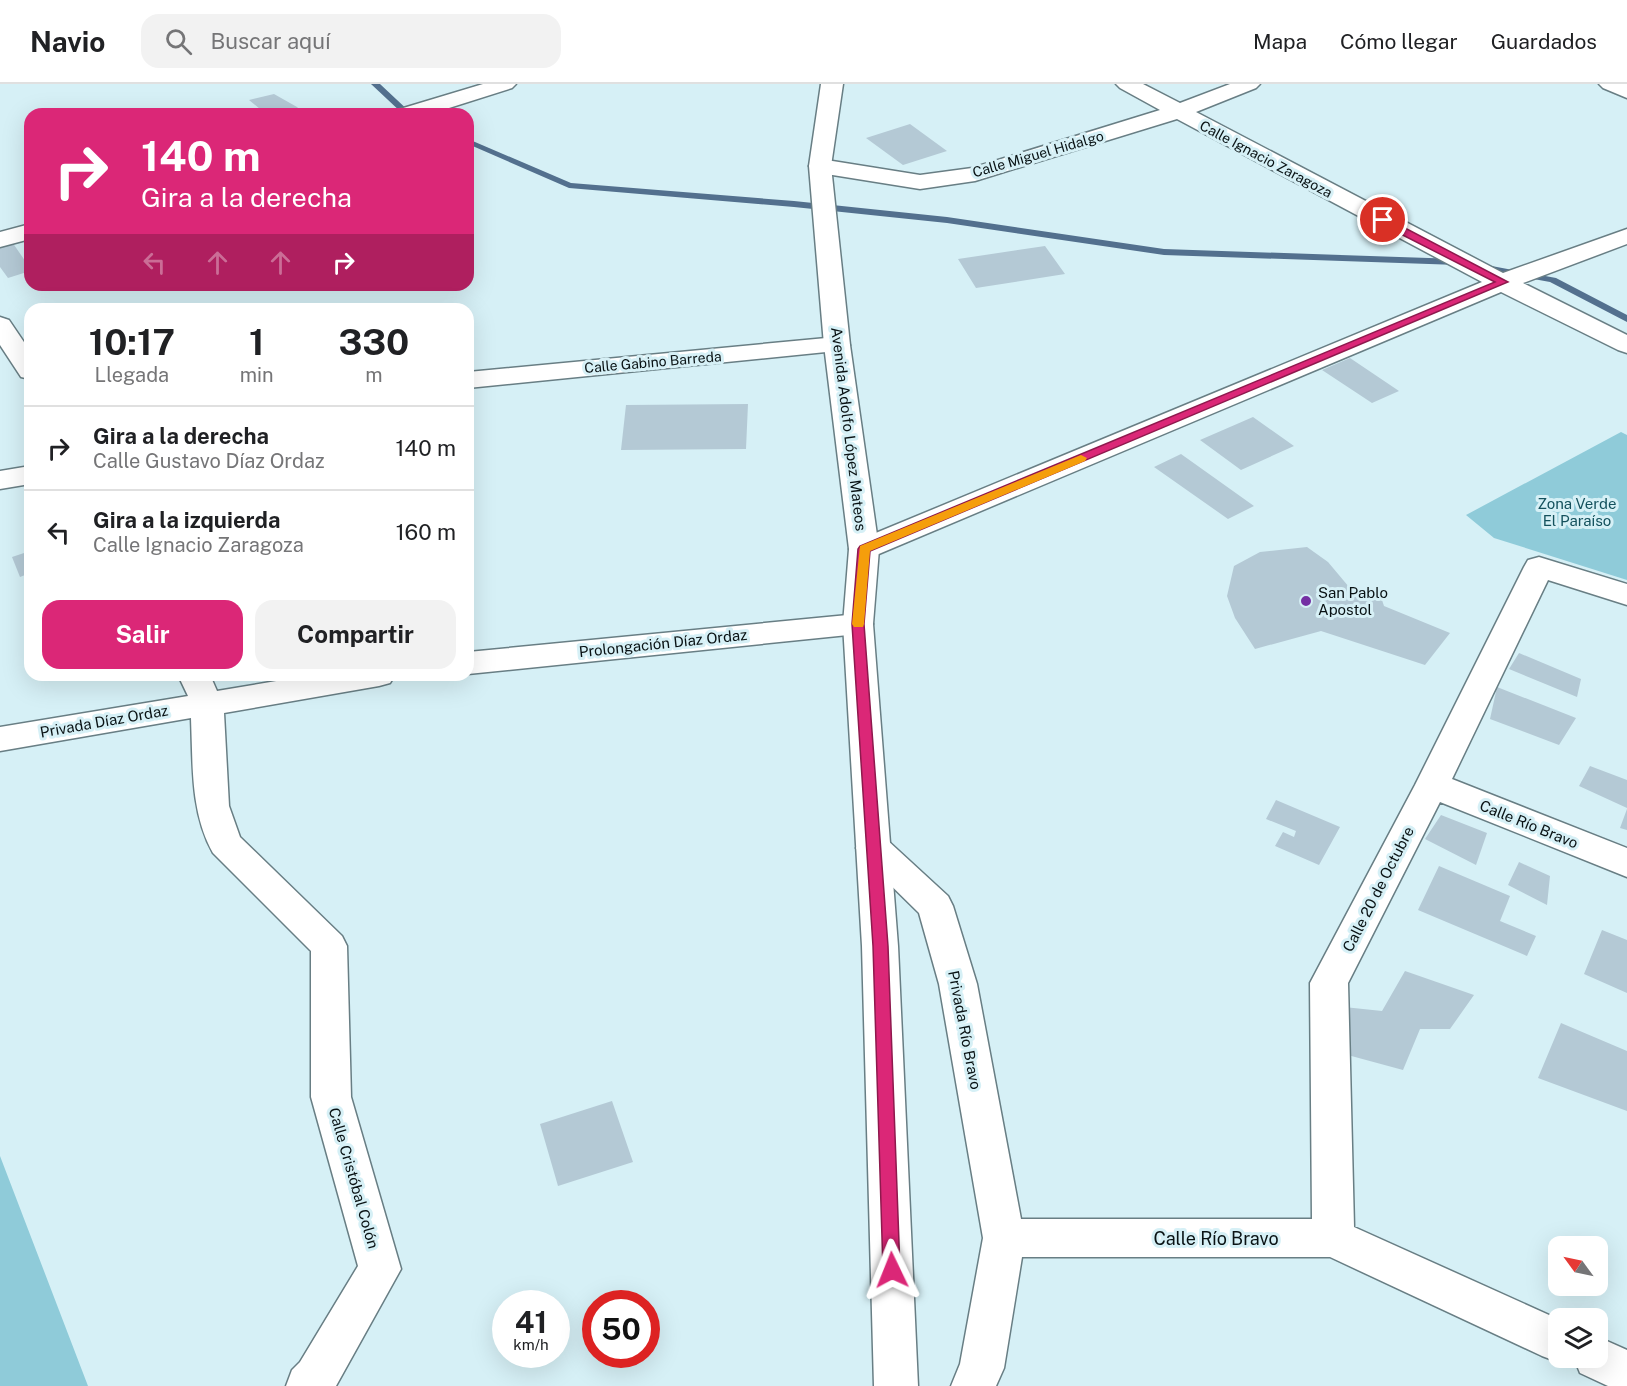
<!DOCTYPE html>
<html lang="es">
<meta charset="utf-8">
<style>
body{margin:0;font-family:"Public Sans",sans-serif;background:#f2f2f2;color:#202124;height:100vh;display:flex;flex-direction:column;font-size:22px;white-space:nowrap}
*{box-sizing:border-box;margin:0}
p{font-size:20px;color:#757577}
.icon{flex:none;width:33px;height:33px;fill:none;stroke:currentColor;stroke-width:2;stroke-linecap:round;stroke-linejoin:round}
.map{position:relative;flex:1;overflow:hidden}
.drawer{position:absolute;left:24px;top:219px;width:450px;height:378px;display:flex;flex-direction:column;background:#fff;border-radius:18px;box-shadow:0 6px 24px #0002}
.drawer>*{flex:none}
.guide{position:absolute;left:24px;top:24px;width:450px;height:183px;border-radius:18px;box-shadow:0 6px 24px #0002;background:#db2777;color:#fff;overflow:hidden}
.needle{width:39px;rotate:303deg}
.fabs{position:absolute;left:1548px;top:1152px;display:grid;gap:12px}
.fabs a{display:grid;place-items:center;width:60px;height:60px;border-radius:12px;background:#fff;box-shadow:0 6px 24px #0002;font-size:30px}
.speed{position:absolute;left:492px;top:1206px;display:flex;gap:12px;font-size:30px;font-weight:700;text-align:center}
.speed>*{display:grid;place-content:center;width:78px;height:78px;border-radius:50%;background:#fff;box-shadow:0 6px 24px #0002;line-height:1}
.speed small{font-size:15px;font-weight:400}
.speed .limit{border:9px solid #d22;background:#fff;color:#111}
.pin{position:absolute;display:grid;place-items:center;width:51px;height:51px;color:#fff;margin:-26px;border:3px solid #fff;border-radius:50%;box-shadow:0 2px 6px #0007}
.me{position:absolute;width:66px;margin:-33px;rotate:358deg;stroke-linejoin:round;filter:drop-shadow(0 0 4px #0008)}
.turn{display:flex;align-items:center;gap:21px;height:126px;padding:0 18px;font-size:27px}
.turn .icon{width:78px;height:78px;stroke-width:2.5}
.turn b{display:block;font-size:42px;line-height:51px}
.lanes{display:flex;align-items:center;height:57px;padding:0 18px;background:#0003;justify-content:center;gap:30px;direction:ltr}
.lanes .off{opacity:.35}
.eta{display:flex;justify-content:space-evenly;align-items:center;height:102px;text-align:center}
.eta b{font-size:36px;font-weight:700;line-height:42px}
.primary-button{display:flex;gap:12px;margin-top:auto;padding:12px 18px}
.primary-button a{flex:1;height:69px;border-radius:18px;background:#db2777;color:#fff;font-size:24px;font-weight:700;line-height:69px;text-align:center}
.primary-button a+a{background:#f2f2f2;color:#202124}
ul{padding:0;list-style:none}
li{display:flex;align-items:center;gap:18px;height:84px;padding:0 18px;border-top:2px solid #e0e0e0}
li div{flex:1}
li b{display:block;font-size:22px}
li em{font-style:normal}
header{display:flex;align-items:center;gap:36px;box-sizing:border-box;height:84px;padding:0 30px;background:#fff;border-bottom:2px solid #e0e0e0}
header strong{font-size:28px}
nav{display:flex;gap:33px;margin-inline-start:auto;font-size:21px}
.search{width:420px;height:54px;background:#f2f2f2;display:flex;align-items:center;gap:15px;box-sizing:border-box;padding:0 21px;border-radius:18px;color:#757577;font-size:22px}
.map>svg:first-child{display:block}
</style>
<header>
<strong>Navio</strong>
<div class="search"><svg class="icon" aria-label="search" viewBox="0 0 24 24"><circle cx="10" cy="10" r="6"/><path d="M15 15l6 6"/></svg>Buscar aquí</div>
<nav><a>Mapa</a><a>Cómo llegar</a><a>Guardados</a></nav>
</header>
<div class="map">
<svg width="1627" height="1302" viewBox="0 0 1627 1302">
<rect width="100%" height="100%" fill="#d6f0f6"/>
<!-- green -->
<path fill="#8fcbd9" d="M 1621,348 L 1627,351 L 1627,496 L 1494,454 L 1466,431 Z
M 0,1072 L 88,1302 L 0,1302 Z"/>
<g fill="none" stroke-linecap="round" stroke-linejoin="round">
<!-- stream -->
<path fill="#53708e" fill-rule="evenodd" d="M 371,0 L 380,0 L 412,30 L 403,30 Z
M 468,55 L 571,99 L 794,117 L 947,133 L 1164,165 L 1458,175 L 1462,178 L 1458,181 L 1164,171 L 947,139 L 794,123 L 569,104 L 468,60 Z
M 1481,180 L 1556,194 L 1627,231 L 1627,238 L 1550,198 L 1478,185 L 1478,181 Z"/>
</g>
<!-- building -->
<path fill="#b4c9d5" d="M 274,10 L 297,23 L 304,30 L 266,30 L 249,16 Z
M 910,40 L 947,67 L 903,81 L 866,54 Z
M 10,155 L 30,184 L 30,187 L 8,194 L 0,183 L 0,158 Z
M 1045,162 L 1065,190 L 976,204 L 958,175 Z
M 1350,274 L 1399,307 L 1372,319 L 1322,286 Z
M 748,320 L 746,365 L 621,366 L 626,321 Z
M 1253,333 L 1294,362 L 1241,386 L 1200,356 Z
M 1181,370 L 1254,422 L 1228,435 L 1154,383 Z
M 1307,463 L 1328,478 L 1349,503 L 1380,510 L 1384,522 L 1450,549 L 1425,581 L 1321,547 L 1255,565 L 1235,534 L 1227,512 L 1234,482 L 1260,468 Z
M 30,467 L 30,489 L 20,493 L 12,473 Z
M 1519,569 L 1581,595 L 1577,613 L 1509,585 Z
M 1497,603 L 1576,634 L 1559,661 L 1490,635 Z
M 1590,682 L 1627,696 L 1627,724 L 1579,702 Z
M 1276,716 L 1340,743 L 1319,781 L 1275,762 L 1283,748 L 1294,753 L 1296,747 L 1266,735 Z
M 1627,725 L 1627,746 L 1620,744 Z
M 1441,731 L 1487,749 L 1476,781 L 1425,755 Z
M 1519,778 L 1550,792 L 1547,821 L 1508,801 Z
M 1439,782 L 1510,812 L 1500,837 L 1536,852 L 1527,872 L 1418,826 Z
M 1602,846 L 1627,856 L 1627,909 L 1584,890 Z
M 1405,887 L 1474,911 L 1450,945 L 1420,945 L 1403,986 L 1344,970 L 1344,923 L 1382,927 Z
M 1561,939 L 1627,967 L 1627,1027 L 1538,994 Z
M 612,1017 L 633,1078 L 558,1102 L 540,1040 Z"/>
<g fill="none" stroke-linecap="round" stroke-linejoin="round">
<defs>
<path id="street" d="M 483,0 L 516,0 L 512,4 L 430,30 L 397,30 L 400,25 Z
M 1116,0 L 1143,0 L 1180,19 L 1230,0 L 1260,0 L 1256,4 L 1196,28 L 1503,189 L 1627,145 L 1627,160 L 1523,199 L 1627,251 L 1627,269 L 1618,266 L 1501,208 L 874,472 L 864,475 L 854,472 L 849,465 L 854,458 L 1482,198 L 1177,35 L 975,97 L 920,105 L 820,89 L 812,87 L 809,82 L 812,77 L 820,75 L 920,91 L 972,84 L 1160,26 L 1120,4 Z
M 1599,0 L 1627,0 L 1627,14 L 1603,4 Z
M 30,140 L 30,155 L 0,163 L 0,148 Z
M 0,233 L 9,236 L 30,267 L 30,295 L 21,293 L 0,261 Z
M 837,253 L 846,256 L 850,261 L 846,266 L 468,304 L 468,288 Z
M 30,382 L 30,400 L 0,405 L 0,387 Z
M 1539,473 L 1627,500 L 1627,521 L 1548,496 L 1452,695 L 1627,764 L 1627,793 L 1440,718 L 1348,899 L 1354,1143 L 1558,1235 L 1558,1274 L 1570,1274 L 1558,1278 L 1542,1272 L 1330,1173 L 1022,1173 L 1004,1284 L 996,1302 L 951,1302 L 960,1280 L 983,1154 L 939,900 L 919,829 L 862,773 L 856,764 L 862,755 L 874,751 L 886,755 L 948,812 L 953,822 L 977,900 L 1021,1135 L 1312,1135 L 1310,899 L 1415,701 L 1524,483 L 1528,476 Z
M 858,530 L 869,533 L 873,540 L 869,547 L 858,550 L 468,590 L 468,568 Z
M 178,591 L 210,591 L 217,607 L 312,591 L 395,591 L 390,599 L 379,602 L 224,629 L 229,722 L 240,753 L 342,852 L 347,862 L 351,1013 L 401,1185 L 336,1302 L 286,1302 L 292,1286 L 300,1278 L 358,1182 L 311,1013 L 311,867 L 213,769 C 190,728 193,680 191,634 L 0,667 L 0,643 L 188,612 Z
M 1598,1253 L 1627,1266 L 1627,1302 L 1608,1302 L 1580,1289 L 1574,1274 L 1598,1274 Z"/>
<path id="secondary" d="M 821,0 L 843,0 L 831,82 L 850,261 L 879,465 L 873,540 L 898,862 L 918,1302 L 874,1302 L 862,862 L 843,540 L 849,465 L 824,261 L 809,82 Z"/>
</defs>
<!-- street casing -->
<use href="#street" stroke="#687e84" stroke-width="3"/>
<!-- secondary casing -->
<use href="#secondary" stroke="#687e84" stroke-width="3"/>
<!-- street -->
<use href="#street" fill="#fff" fill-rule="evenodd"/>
<!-- secondary -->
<use href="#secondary" fill="#fff" fill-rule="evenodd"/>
</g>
<!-- route -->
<path fill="#db2777" stroke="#8e194d" stroke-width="1.5" d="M 1379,134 L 1386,134 L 1508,198 L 870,467 L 864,540 L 888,862 L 900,1186 L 898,1192 L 892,1194 L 885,1192 L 883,1186 L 873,862 L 852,540 L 858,465 L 860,462 L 1495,198 L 1379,139 Z"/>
<!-- slow -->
<path fill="#f59e0b" d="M 1081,371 L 1087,374 L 1085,377 L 870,467 L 864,540 L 863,543 L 854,543 L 852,540 L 860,462 Z"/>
<!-- markers -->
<circle fill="#742fa3" stroke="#d6f0f6" stroke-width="2" cx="1306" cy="517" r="6"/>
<g text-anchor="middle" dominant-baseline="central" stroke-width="6" stroke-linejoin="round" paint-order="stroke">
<!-- far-street labels -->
<g font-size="14" fill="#091214" stroke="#d6f0f6">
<text transform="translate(1038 70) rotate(-16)">Calle Miguel Hidalgo</text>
<text transform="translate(1266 75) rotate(28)">Calle Ignacio Zaragoza</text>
<text transform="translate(653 278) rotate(-5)">Calle Gabino Barreda</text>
</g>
<!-- street labels -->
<g font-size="15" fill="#091214" stroke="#d6f0f6">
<text transform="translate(849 345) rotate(83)">Avenida Adolfo López Mateos</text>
<text transform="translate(663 559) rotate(-6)">Prolongación Díaz Ordaz</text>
<text transform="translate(104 637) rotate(-10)">Privada Díaz Ordaz</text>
<text transform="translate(1529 740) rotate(22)">Calle Río Bravo</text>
<text transform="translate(1378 805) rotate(-63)">Calle 20 de Octubre</text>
<text transform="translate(965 946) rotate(79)">Privada Río Bravo</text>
<text transform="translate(354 1094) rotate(74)">Calle Cristóbal Colón</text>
</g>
<!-- park labels -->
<g font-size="15" fill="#14515d" stroke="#d6f0f6">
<text x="1577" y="419">Zona Verde<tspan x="1577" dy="17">El Paraíso</tspan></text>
</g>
<!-- poi labels -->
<g font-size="15" fill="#091214" stroke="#d6f0f6" text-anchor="start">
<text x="1318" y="508">San Pablo<tspan x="1318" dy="17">Apostol</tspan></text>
</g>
<!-- near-street labels -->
<g font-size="18" fill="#091214" stroke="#d6f0f6">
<text x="1216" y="1154">Calle Río Bravo</text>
</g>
</g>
</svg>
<div class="fabs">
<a><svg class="needle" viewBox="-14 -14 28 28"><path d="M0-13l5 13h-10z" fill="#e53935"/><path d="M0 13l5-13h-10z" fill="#757577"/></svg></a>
<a><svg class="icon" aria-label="layers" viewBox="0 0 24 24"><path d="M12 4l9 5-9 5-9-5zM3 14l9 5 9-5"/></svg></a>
</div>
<div class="speed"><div>41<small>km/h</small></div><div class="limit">50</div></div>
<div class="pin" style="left:1383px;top:136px;background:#d93025"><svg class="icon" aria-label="arrive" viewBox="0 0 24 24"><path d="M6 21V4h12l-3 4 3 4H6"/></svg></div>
<svg class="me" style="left:892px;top:1186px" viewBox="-20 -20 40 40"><path d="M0-17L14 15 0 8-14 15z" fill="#db2777" stroke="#fff" stroke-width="4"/></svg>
<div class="guide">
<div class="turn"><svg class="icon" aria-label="right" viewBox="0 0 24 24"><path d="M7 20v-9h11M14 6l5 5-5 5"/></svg><div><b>140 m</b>Gira a la derecha</div></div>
<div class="lanes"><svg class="icon off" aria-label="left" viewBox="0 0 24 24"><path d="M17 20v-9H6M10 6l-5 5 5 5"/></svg><svg class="icon off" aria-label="ahead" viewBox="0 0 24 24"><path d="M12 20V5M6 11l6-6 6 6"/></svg><svg class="icon off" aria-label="ahead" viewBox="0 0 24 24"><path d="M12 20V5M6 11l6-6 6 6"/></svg><svg class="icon" aria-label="right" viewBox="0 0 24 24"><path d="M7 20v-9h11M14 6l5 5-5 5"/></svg></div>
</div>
<section class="drawer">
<div class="eta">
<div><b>10:17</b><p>Llegada</p></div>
<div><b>1</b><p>min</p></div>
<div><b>330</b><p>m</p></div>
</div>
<ul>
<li><svg class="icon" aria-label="right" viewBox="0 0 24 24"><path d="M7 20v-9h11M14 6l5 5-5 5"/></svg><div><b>Gira a la derecha</b><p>Calle Gustavo Díaz Ordaz</p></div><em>140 m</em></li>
<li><svg class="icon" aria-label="left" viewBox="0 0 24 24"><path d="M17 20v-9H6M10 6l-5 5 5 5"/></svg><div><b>Gira a la izquierda</b><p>Calle Ignacio Zaragoza</p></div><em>160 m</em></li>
</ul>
<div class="primary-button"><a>Salir</a><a>Compartir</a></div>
</section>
</div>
